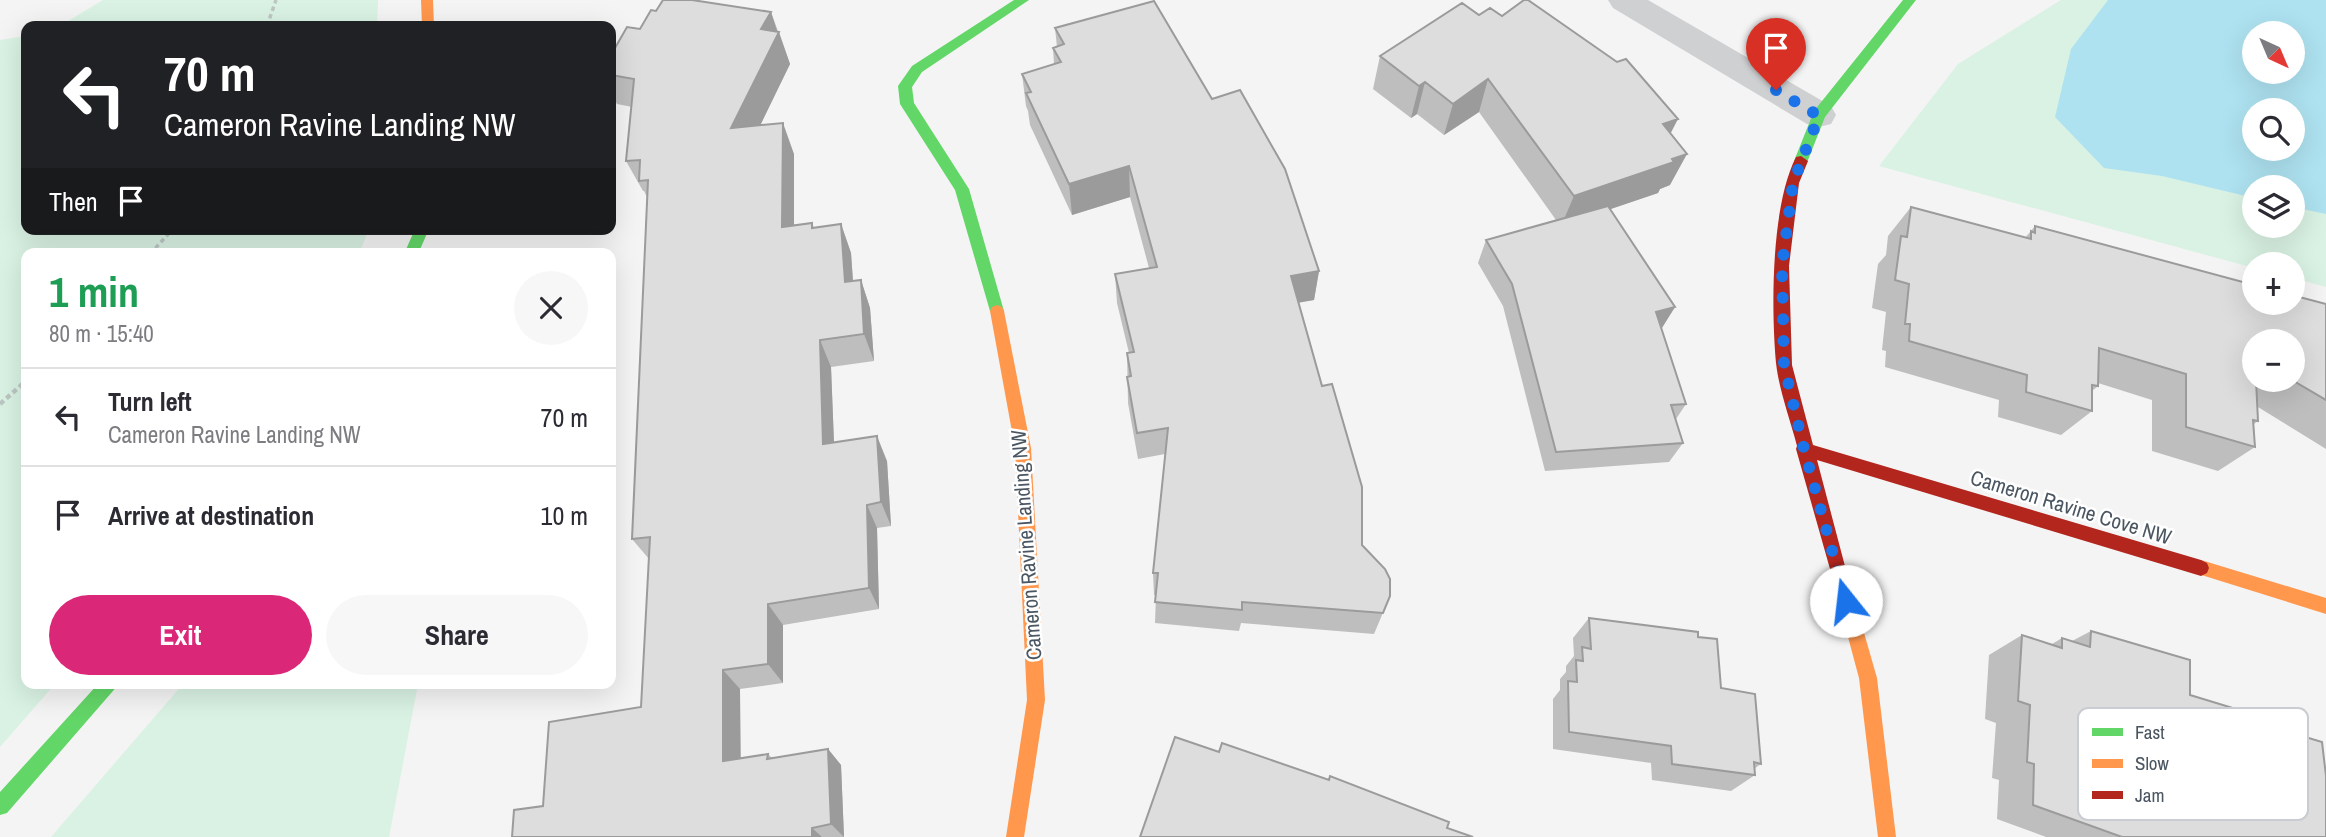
<!DOCTYPE html>
<meta charset="utf-8">
<style>
body{margin:0;font-family:"Archivo Narrow",sans-serif;background:#f7f7f7;color:#2b2b33;height:100vh;display:flex;flex-direction:column;font-size:26px;white-space:nowrap}
*{box-sizing:border-box;margin:0}
p{font-size:23px;color:#7c7c81}
.icon{flex:none;width:38px;height:38px;fill:none;stroke:currentColor;stroke-width:2;stroke-linecap:round;stroke-linejoin:round}
.map{position:relative;flex:1;overflow:hidden}
.drawer{position:absolute;left:21px;top:248px;width:595px;height:441px;display:flex;flex-direction:column;background:#fff;border-radius:14px;box-shadow:0 7px 28px #0002}
.drawer>*{flex:none}
.top-card{position:absolute;left:21px;top:21px;width:595px;height:214px;border-radius:14px;box-shadow:0 7px 28px #0002;background:#202124;color:#fff;overflow:hidden}
.needle{width:46px;rotate:136deg}
.tools{position:absolute;left:2242px;top:21px;display:grid;gap:14px}
.tools a{display:grid;place-items:center;width:63px;height:63px;border-radius:50%;background:#fff;box-shadow:0 7px 28px #0002;font-size:35px}
.pin{position:absolute;display:grid;place-items:center;width:60px;height:60px;color:#fff;margin:-72px -30px;border-radius:50% 50% 50% 0;rotate:-45deg;box-shadow:0 0 7px #0007}
.pin .icon{rotate:45deg}
.me{position:absolute;width:77px;margin:-38px;rotate:344deg;stroke-linejoin:round;filter:drop-shadow(0 0 5px #0008)}
.turn{display:flex;align-items:center;gap:24px;height:147px;padding:0 28px;font-size:32px}
.turn .icon{width:91px;height:91px;stroke-width:2.5}
.turn b{display:block;font-size:49px;line-height:60px}
.then{display:flex;align-items:center;height:66px;padding:0 28px;background:#0003;gap:14px;font-size:26px}
.round{display:grid;place-items:center;flex:none;width:74px;height:74px;border-radius:37px;background:#f7f7f7}
.head{display:flex;align-items:center;justify-content:space-between;height:119px;padding:0 28px}
h1{font-size:42px;font-weight:700;line-height:52px;color:#1e9e55}
.cta{display:flex;gap:14px;margin-top:auto;padding:14px 28px}
.cta a{flex:1;height:80px;border-radius:42px;background:#db2777;color:#fff;font-size:28px;font-weight:700;line-height:80px;text-align:center}
.cta a+a{background:#f7f7f7;color:#2b2b33}
ul{padding:0;list-style:none}
li{display:flex;align-items:center;gap:21px;height:98px;padding:0 28px;border-top:2px solid #e1e1e2}
li div{flex:1}
li b{display:block;font-size:26px}
li em{font-style:normal}
.map>svg:first-child{display:block}
</style>
<div class="map">
<svg width="2326" height="837" viewBox="0 0 2326 837">
<rect width="100%" height="100%" fill="#f4f4f4"/>
<!-- green -->
<path fill="#d9f2e3" fill-rule="evenodd" d="M 103,0 L 378,0 L 377,26 L 60,26 Z
M 2061,0 L 2326,0 L 2326,287 L 2293,278 L 2292,264 L 2254,264 L 2254,268 L 1879,166 L 1958,64 ZM 2254,33 L 2292,33 L 2292,72 L 2254,72 ZM 2254,110 L 2292,110 L 2292,149 L 2254,149 ZM 2254,187 L 2292,187 L 2292,226 L 2254,226 Z
M 26,36 L 26,229 L 369,229 L 359,254 L 26,254 L 26,684 L 55,684 L 0,747 L 0,40 Z
M 183,684 L 418,684 L 389,837 L 51,837 Z"/>
<!-- water -->
<path fill="#aee2f0" fill-rule="evenodd" d="M 2108,0 L 2326,0 L 2326,214 L 2293,207 L 2292,187 L 2254,187 L 2254,198 L 2162,176 L 2104,168 L 2055,117 L 2071,49 ZM 2254,33 L 2292,33 L 2292,72 L 2254,72 ZM 2254,110 L 2292,110 L 2292,149 L 2254,149 Z"/>
<g fill="none" stroke-linecap="round" stroke-linejoin="round">
<!-- path-far1 -->
<path stroke="#bcc7c4" stroke-width="3.5" stroke-dasharray="4.5 3.5" stroke-linecap="butt" d="M 267,26 L 276,0
M 150,254 L 173,229"/>
<!-- path -->
<path stroke="#bcc7c4" stroke-width="4.5" stroke-dasharray="5 3.5" stroke-linecap="butt" d="M 0,404 L 26,381"/>
<!-- street -->
<path fill="#ced0d2" fill-rule="evenodd" d="M 1608,0 L 1648,0 L 1831,106 L 1836,115 L 1831,124 L 1819,127 L 1807,124 L 1613,8 Z"/>
<!-- fast -->
<path fill="#63d668" fill-rule="evenodd" d="M 1014,0 L 1029,0 L 922,72 L 912,87 L 914,103 L 969,189 L 1004,311 L 1002,315 L 992,315 L 990,311 L 955,190 L 900,104 L 898,86 L 912,66 Z
M 1903,0 L 1916,0 L 1825,117 L 1806,165 L 1796,165 L 1794,161 L 1814,111 Z
M 415,229 L 429,229 L 418,254 L 404,254 Z
M 98,684 L 119,684 L 7,813 L 0,815 L 0,792 Z"/>
<!-- slow -->
<path fill="#ff974d" fill-rule="evenodd" d="M 421,0 L 433,0 L 434,26 L 422,26 Z
M 997,305 L 1002,307 L 1004,311 L 1031,448 L 1045,700 L 1024,837 L 1006,837 L 1027,700 L 1015,448 L 990,311 L 992,307 Z
M 2201,560 L 2326,598 L 2326,614 L 2195,573 L 2193,568 L 2195,563 Z
M 1838,562 L 1844,564 L 1846,570 L 1877,678 L 1896,837 L 1878,837 L 1859,678 L 1830,570 L 1832,564 Z"/>
<!-- jam -->
<path fill="#b3261e" fill-rule="evenodd" d="M 1801,156 L 1808,161 L 1799,183 L 1789,266 L 1792,365 L 1813,445 L 2201,560 L 2207,563 L 2209,568 L 2207,573 L 2201,576 L 1817,460 L 1846,570 L 1844,576 L 1838,578 L 1832,576 L 1796,449 L 1797,446 C 1790,419 1779,390 1776,363 C 1771,308 1771,206 1796,157 Z"/>
</g>
<!-- wall -->
<path fill="#bebebf" fill-rule="evenodd" d="M 771,12 L 790,64 L 760,125 L 794,154 L 794,225 L 812,223 L 814,228 L 841,224 L 851,253 L 853,281 L 861,280 L 870,308 L 874,361 L 831,367 L 834,443 L 887,461 L 891,526 L 877,528 L 879,609 L 783,625 L 783,683 L 740,689 L 740,759 L 768,754 L 772,758 L 828,749 L 841,765 L 844,837 L 512,837 L 641,707 L 649,559 L 632,539 L 647,197 L 644,191 L 643,191 L 626,161 L 632,107 L 617,104 L 611,93 L 611,55 L 640,29 Z
M 1479,15 L 1671,134 L 1670,185 L 1660,189 L 1658,193 L 1610,209 L 1675,307 L 1661,328 L 1686,404 L 1676,419 L 1683,443 L 1669,462 L 1545,471 L 1503,306 L 1478,263 L 1486,240 L 1556,220 L 1479,112 L 1444,135 L 1417,114 L 1411,118 L 1373,89 L 1380,56 Z
M 1055,28 L 1212,99 L 1319,271 L 1314,300 L 1298,302 L 1362,545 L 1390,596 L 1374,634 L 1241,623 L 1239,631 L 1155,623 L 1156,595 L 1154,595 L 1153,573 L 1165,454 L 1138,459 L 1128,403 L 1127,353 L 1129,353 L 1117,303 L 1115,274 L 1149,268 L 1130,197 L 1072,215 L 1030,125 L 1028,111 L 1026,106 L 1022,74 L 1054,64 L 1053,48 L 1057,47 Z
M 1911,207 L 2025,238 L 2035,226 L 2326,304 L 2326,449 L 2258,407 L 2258,421 L 2254,424 L 2255,447 L 2218,471 L 2152,451 L 2152,400 L 2098,383 L 2098,386 L 2092,391 L 2092,411 L 2061,435 L 1998,417 L 1999,400 L 1885,367 L 1886,351 L 1882,350 L 1886,312 L 1872,308 L 1878,264 L 1886,255 L 1888,236 ZM 2254,341 L 2292,380 L 2254,380 Z
M 1589,618 L 1698,637 L 1721,688 L 1761,764 L 1755,768 L 1755,775 L 1731,791 L 1652,780 L 1651,763 L 1553,749 L 1553,699 L 1560,690 L 1560,679 L 1566,672 L 1566,666 L 1574,656 L 1573,638 Z
M 2091,631 L 2190,695 L 2259,723 L 2326,837 L 2046,837 L 1997,819 L 1999,780 L 1992,778 L 1996,723 L 1985,719 L 1989,655 L 2022,635 L 2052,644 L 2062,638 L 2072,641 Z"/>
<!-- shaded-wall -->
<path fill="#9b9b9b" d="M 771,12 L 778,34 L 779,32 L 790,64 L 744,159 L 731,128 L 761,29 Z
M 1488,79 L 1479,112 L 1444,135 L 1453,104 Z
M 1425,82 L 1417,114 L 1411,118 L 1419,86 Z
M 1678,119 L 1662,150 L 1663,124 Z
M 783,123 L 794,154 L 794,256 L 782,227 Z
M 1687,154 L 1670,185 L 1660,189 L 1658,193 L 1561,226 L 1574,196 Z
M 1129,166 L 1130,197 L 1072,215 L 1069,184 Z
M 841,224 L 851,253 L 855,310 L 845,282 Z
M 1319,271 L 1314,300 L 1286,305 L 1291,276 Z
M 861,280 L 870,308 L 874,361 L 864,334 Z
M 1675,307 L 1662,328 L 1644,333 L 1656,312 Z
M 820,340 L 831,367 L 835,469 L 823,444 Z
M 877,436 L 887,461 L 891,526 L 881,502 Z
M 867,505 L 877,528 L 879,609 L 869,588 Z
M 768,604 L 783,625 L 783,683 L 768,664 Z
M 723,670 L 740,689 L 741,777 L 723,761 Z
M 828,749 L 841,765 L 844,837 L 831,824 Z
M 812,828 L 822,837 L 812,837 Z"/>
<!-- building -->
<path fill="#ddddde" stroke="#9b9b9b" stroke-width="2" d="M 663,0 L 692,0 L 771,12 L 761,29 L 779,32 L 731,128 L 783,123 L 782,227 L 812,223 L 812,228 L 841,224 L 845,282 L 861,280 L 864,334 L 820,340 L 823,444 L 877,436 L 881,502 L 867,505 L 869,588 L 768,604 L 768,664 L 723,670 L 723,761 L 768,754 L 767,759 L 828,749 L 831,824 L 812,828 L 812,837 L 512,837 L 514,810 L 543,806 L 549,722 L 641,707 L 650,537 L 632,539 L 648,180 L 639,181 L 640,160 L 626,161 L 634,79 L 611,75 L 611,55 L 627,27 L 640,29 L 651,10 L 656,11 Z
M 1524,0 L 1528,0 L 1617,62 L 1626,59 L 1678,119 L 1663,124 L 1687,154 L 1672,159 L 1674,162 L 1574,196 L 1488,79 L 1453,104 L 1425,82 L 1419,86 L 1380,56 L 1462,3 L 1479,15 L 1490,8 L 1502,16 Z
M 1154,1 L 1212,99 L 1240,90 L 1285,169 L 1319,271 L 1291,276 L 1322,386 L 1332,384 L 1362,487 L 1362,545 L 1385,569 L 1390,579 L 1390,596 L 1383,613 L 1242,602 L 1242,610 L 1155,602 L 1158,573 L 1153,573 L 1168,428 L 1137,433 L 1127,377 L 1131,376 L 1127,353 L 1134,352 L 1115,274 L 1157,267 L 1129,166 L 1069,184 L 1026,93 L 1031,92 L 1022,74 L 1061,62 L 1053,48 L 1064,44 L 1055,28 Z
M 1608,206 L 1675,307 L 1656,312 L 1686,404 L 1671,405 L 1683,443 L 1556,452 L 1512,284 L 1486,240 Z
M 1911,207 L 2031,239 L 2031,231 L 2035,233 L 2035,226 L 2254,285 L 2254,303 L 2292,303 L 2292,295 L 2326,304 L 2326,400 L 2292,380 L 2292,341 L 2254,341 L 2254,380 L 2256,380 L 2258,421 L 2253,420 L 2255,447 L 2186,427 L 2186,374 L 2099,348 L 2098,386 L 2092,385 L 2092,411 L 2026,392 L 2027,375 L 1909,341 L 1910,324 L 1905,324 L 1909,284 L 1895,280 L 1901,236 L 1907,237 Z
M 1589,618 L 1698,632 L 1698,637 L 1717,639 L 1721,688 L 1755,694 L 1761,764 L 1754,762 L 1755,775 L 1672,764 L 1671,746 L 1569,732 L 1568,681 L 1577,682 L 1576,660 L 1583,661 L 1582,647 L 1591,649 Z
M 2091,631 L 2190,660 L 2190,695 L 2259,716 L 2259,723 L 2322,742 L 2326,776 L 2326,837 L 2122,837 L 2033,805 L 2034,764 L 2027,762 L 2030,705 L 2018,701 L 2022,635 L 2062,648 L 2062,638 L 2090,647 Z
M 1175,737 L 1219,752 L 1222,743 L 1329,780 L 1330,776 L 1449,822 L 1447,828 L 1473,837 L 1140,837 Z"/>
<g fill="none" stroke-linecap="round" stroke-linejoin="round">
<!-- route -->
<path stroke="#1a73e8" stroke-width="12" stroke-dasharray="0 21.6" d="M 1776,90 L 1819,116 L 1793,183 L 1782,266 L 1784,365 L 1804,449 L 1846,601"/>
</g>
<g text-anchor="middle" dominant-baseline="central" stroke-width="5" stroke-linejoin="round" paint-order="stroke">
<!-- street labels -->
<g font-size="21" fill="#4a5661" stroke="#fff">
<text transform="translate(2071 507) rotate(17)">Cameron Ravine Cove NW</text>
<text transform="translate(1026 545) rotate(-94)">Cameron Ravine Landing NW</text>
</g>
</g>
<!-- legend -->
<rect x="2078" y="708" width="230" height="112" rx="10" fill="#fff" stroke="#c9ccd0" stroke-width="2"/>
<rect x="2092" y="728" width="31" height="8" fill="#63d668"/>
<rect x="2092" y="759" width="31" height="9" fill="#ff974d"/>
<rect x="2092" y="791" width="31" height="8" fill="#b3261e"/>
<g font-size="19" fill="#4a5661">
<text x="2135" y="739">Fast</text>
<text x="2135" y="770">Slow</text>
<text x="2135" y="802">Jam</text>
</g>
</svg>
<div class="tools">
<a><svg class="needle" viewBox="-14 -14 28 28"><path d="M0-13l5 13h-10z" fill="#e53935"/><path d="M0 13l5-13h-10z" fill="#7c7c81"/></svg></a>
<a><svg class="icon" aria-label="search" viewBox="0 0 24 24"><circle cx="10" cy="10" r="6"/><path d="M15 15l6 6"/></svg></a>
<a><svg class="icon" aria-label="layers" viewBox="0 0 24 24"><path d="M12 4l9 5-9 5-9-5zM3 14l9 5 9-5"/></svg></a>
<a>+</a>
<a>−</a>
</div>
<div class="pin" style="left:1776px;top:90px;background:#d93025"><svg class="icon" aria-label="arrive" viewBox="0 0 24 24"><path d="M6 21V4h12l-3 4 3 4H6"/></svg></div>
<svg class="me" style="left:1846px;top:601px" viewBox="-20 -20 40 40"><circle r="19" fill="#fff"/><path d="M0-13L10 11 0 6-10 11z" fill="#1a73e8"/></svg>
<div class="top-card">
<div class="turn"><svg class="icon" aria-label="left" viewBox="0 0 24 24"><path d="M17 20v-9H6M10 6l-5 5 5 5"/></svg><div><b>70 m</b>Cameron Ravine Landing NW</div></div>
<div class="then">Then<svg class="icon" aria-label="arrive" viewBox="0 0 24 24"><path d="M6 21V4h12l-3 4 3 4H6"/></svg></div>
</div>
<section class="drawer">
<div class="head"><div><h1>1 min</h1><p>80 m · 15:40</p></div><a class="round"><svg class="icon" aria-label="close" viewBox="0 0 24 24"><path d="M6 6l12 12M18 6L6 18"/></svg></a></div>
<ul>
<li><svg class="icon" aria-label="left" viewBox="0 0 24 24"><path d="M17 20v-9H6M10 6l-5 5 5 5"/></svg><div><b>Turn left</b><p>Cameron Ravine Landing NW</p></div><em>70 m</em></li>
<li><svg class="icon" aria-label="arrive" viewBox="0 0 24 24"><path d="M6 21V4h12l-3 4 3 4H6"/></svg><div><b>Arrive at destination</b></div><em>10 m</em></li>
</ul>
<div class="cta"><a>Exit</a><a>Share</a></div>
</section>
</div>
